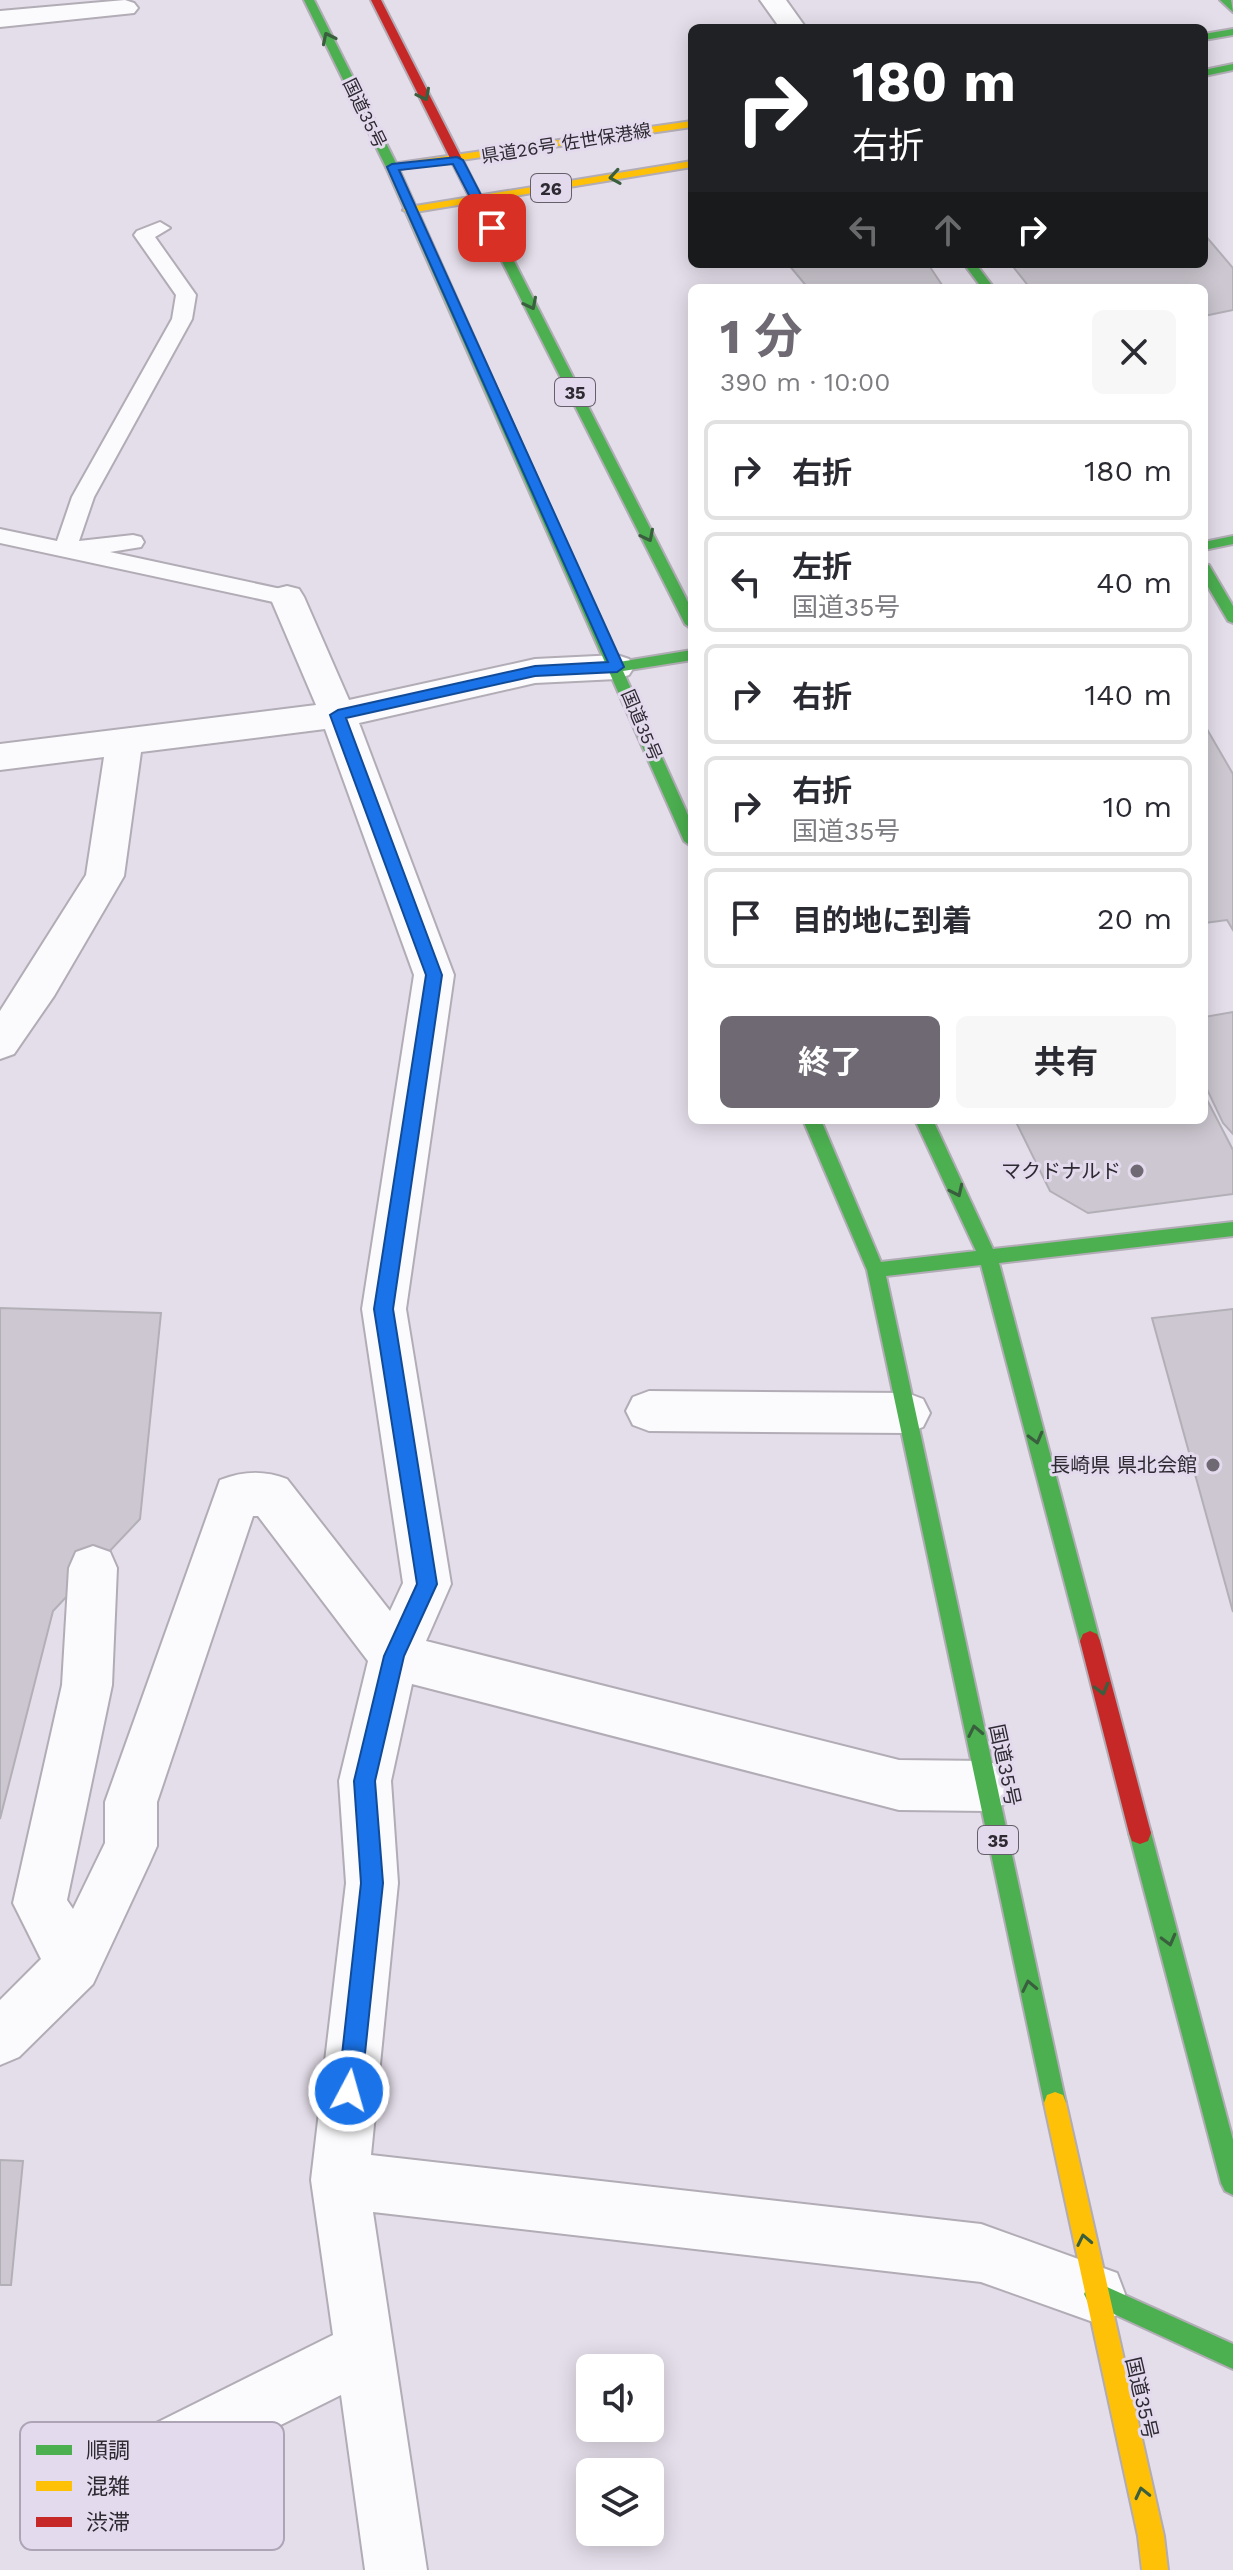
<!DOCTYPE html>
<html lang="ja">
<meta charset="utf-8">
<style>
body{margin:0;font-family:"Work Sans","Noto Sans JP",sans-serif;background:#f7f7f7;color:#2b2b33;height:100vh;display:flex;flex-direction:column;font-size:30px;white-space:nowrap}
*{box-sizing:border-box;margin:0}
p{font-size:26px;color:#7c7c81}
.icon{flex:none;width:44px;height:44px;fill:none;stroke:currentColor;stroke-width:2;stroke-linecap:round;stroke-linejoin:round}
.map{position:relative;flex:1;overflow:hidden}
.details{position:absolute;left:688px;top:284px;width:520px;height:840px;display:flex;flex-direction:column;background:#fff;border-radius:12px;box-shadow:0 4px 20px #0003}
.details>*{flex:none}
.top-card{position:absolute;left:688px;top:24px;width:520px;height:244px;border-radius:12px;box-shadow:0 4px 20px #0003;background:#202124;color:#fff;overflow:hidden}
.fabs{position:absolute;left:576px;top:2354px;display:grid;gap:16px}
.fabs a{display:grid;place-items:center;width:88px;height:88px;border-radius:12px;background:#fff;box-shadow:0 4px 20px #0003;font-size:40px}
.pin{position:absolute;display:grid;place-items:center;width:68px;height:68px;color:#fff;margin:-34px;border-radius:16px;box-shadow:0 4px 12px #0006}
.me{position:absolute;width:88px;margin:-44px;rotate:6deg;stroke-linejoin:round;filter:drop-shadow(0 0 6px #0008)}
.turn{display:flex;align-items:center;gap:28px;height:168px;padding:0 32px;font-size:36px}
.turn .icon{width:104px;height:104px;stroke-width:2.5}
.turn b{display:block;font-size:56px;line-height:68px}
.lanes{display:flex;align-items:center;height:76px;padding:0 32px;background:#0003;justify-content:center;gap:40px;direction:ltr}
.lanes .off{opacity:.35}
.round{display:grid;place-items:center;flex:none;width:84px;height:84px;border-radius:12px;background:#f7f7f7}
.head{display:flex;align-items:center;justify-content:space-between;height:136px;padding:0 32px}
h1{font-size:48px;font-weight:700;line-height:60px;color:#6e6972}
.primary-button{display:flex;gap:16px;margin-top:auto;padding:16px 32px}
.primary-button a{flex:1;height:92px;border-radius:12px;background:#6e6972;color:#fff;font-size:32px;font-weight:700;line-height:92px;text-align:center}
.primary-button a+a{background:#f7f7f7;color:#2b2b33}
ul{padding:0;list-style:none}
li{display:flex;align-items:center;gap:24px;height:100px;margin:0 16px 12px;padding:0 16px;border:4px solid #e1e1e2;border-radius:12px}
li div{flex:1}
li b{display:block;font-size:30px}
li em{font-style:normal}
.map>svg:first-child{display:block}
</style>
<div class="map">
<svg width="1233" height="2570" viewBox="0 0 1233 2570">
<rect width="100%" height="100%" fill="#e4deea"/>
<!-- building -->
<path fill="#ccc7d0" stroke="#b3afb7" stroke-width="2" d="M 1204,234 L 1233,268 L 1233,310 L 1204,316 L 1204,288 L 1030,288 L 1011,264 L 1204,264 Z
M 788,264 L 928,264 L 944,288 L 808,288 Z
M 1204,724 L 1233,774 L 1233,930 L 1227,920 L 1204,923 Z
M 1233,1012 L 1233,1134 L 1223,1123 L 1204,1083 L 1204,1017 Z
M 1204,1094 L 1233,1150 L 1233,1194 L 1088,1213 L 1050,1191 L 1015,1120 L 1204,1120 Z
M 0,1308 L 161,1313 L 140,1519 L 53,1611 L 0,1819 Z
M 1233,1309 L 1233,1612 L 1152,1318 Z
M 0,2160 L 23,2161 L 11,2285 L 0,2285 Z"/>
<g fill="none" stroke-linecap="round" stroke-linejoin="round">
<defs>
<path id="lane" d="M 160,222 L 170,228 L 155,237 L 196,295 L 192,319 L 94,497 L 79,541 L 133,535 L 141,537 L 144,542 L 141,547 L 110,552 L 295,592 L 299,597 L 295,602 L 287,605 L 0,543 L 0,529 L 57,541 L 72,497 L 172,319 L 176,295 L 134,235 L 137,231 Z"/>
<path id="street" d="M 125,0 L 134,3 L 138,8 L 134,13 L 0,27 L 0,11 Z
M 760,0 L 786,0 L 806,28 L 780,28 Z
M 287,586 L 299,589 L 304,597 L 349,700 L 535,659 L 617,655 L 629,659 L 634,667 L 629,675 L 617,679 L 535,683 L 359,723 L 454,975 L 406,1309 L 451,1584 L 426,1641 L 899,1760 L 987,1761 L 1005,1768 L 1013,1786 L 1005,1804 L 987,1811 L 899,1810 L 412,1684 L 391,1781 L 398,1883 L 371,2155 L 981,2224 L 1117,2273 L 1125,2294 L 1117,2315 L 1096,2323 L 981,2282 L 373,2212 L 427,2570 L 365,2570 L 341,2395 L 112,2509 L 90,2500 L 81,2478 L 90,2456 L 333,2335 L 311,2180 L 346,1883 L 339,1781 L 368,1661 L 258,1516 L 253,1516 L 157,1802 L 157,1846 L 149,1864 L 93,1984 L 19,2057 L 0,2065 L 0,2000 L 41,1959 L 13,1903 L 62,1685 L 69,1568 L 76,1552 L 93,1546 L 110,1552 L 117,1568 L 112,1685 L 67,1900 L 73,1909 L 105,1843 L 105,1802 L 220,1480 C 243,1471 264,1470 287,1479 L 390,1611 L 403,1583 L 362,1309 L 414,975 L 325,729 L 141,752 L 124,876 L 54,996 L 14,1054 L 0,1059 L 0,1011 L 86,875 L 104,757 L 0,770 L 0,744 L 316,705 L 270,597 L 275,589 Z
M 649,1391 L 907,1393 L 923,1399 L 930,1413 L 923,1427 L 907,1433 L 649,1431 L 633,1425 L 626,1411 L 633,1397 Z"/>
<path id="fast" d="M 304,0 L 314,0 L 398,167 L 619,662 L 692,650 L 692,660 L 623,671 L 692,824 L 692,847 L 684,841 L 386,167 Z
M 1220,0 L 1231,0 L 1233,12 Z
M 1233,29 L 1233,35 L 1204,40 L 1204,34 Z
M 1233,64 L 1233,70 L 1204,76 L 1204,70 Z
M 479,210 L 489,212 L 692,610 L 692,629 L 685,624 L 477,212 Z
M 964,264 L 976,264 L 994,288 L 982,288 Z
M 1233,536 L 1233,544 L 1204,550 L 1204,542 Z
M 1204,564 L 1209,565 L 1233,606 L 1233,623 L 1228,621 L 1204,580 Z
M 803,1120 L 821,1120 L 881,1262 L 976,1251 L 915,1120 L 933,1120 L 993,1249 L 1233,1222 L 1233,1236 L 999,1263 L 1100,1641 L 1097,1648 L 1090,1651 L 1083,1648 L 1080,1641 L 981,1265 L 886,1276 L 1066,2103 L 1063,2111 L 1055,2114 L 1047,2111 L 1044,2103 L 867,1270 Z
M 1140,1822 L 1148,1825 L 1151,1833 L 1233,2140 L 1233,2195 L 1225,2191 L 1221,2183 L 1129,1833 L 1132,1825 Z
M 1096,2282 L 1233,2344 L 1233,2369 L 1088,2302 L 1084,2294 L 1088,2286 Z"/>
<path id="slow" d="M 692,121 L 692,127 L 392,170 L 386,167 L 392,164 Z
M 692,161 L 692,167 L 409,213 L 403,210 L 409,207 Z
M 1055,2092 L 1063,2095 L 1066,2103 L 1164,2536 L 1168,2570 L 1142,2570 L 1138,2536 L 1044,2103 L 1047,2095 Z"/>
<path id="jam" d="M 371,0 L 381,0 L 489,212 L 487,214 L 477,212 Z
M 1090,1631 L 1097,1634 L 1100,1641 L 1151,1833 L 1148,1841 L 1140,1844 L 1132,1841 L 1129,1833 L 1080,1641 L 1083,1634 Z"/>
</defs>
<!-- lane casing -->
<use href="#lane" stroke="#b1acb5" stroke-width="4"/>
<!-- street casing -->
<use href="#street" stroke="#b1acb5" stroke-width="4"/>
<!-- fast casing -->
<use href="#fast" stroke="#b1acb5" stroke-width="4"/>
<!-- slow casing -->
<use href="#slow" stroke="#b1acb5" stroke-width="4"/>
<!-- jam casing -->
<use href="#jam" stroke="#b1acb5" stroke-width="4"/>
<!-- lane -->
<use href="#lane" fill="#fbfafc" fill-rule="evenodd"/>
<!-- street -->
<use href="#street" fill="#fbfafc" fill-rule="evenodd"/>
<!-- fast -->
<use href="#fast" fill="#4caf50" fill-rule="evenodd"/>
<!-- slow -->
<use href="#slow" fill="#ffc107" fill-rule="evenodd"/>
<!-- jam -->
<use href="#jam" fill="#c62828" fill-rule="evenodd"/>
</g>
<!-- one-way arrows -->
<defs><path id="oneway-chevron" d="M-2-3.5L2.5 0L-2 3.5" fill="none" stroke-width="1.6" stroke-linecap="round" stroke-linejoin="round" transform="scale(2)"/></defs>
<g stroke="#3a5f3e">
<use href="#oneway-chevron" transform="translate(328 38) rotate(-116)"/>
<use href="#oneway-chevron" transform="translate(424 95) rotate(63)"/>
<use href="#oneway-chevron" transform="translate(615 177) rotate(171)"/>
<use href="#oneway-chevron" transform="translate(531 304) rotate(63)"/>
<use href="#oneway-chevron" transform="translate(648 536) rotate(63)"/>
<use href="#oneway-chevron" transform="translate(957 1191) rotate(65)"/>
<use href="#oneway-chevron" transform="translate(1036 1438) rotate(75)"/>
<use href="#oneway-chevron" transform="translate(1102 1689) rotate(75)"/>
<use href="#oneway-chevron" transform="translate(975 1731) rotate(-102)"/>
<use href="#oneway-chevron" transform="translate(1169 1940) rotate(75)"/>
<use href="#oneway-chevron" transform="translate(1029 1986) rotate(-102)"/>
<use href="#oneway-chevron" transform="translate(1084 2240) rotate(-102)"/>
<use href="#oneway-chevron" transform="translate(1142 2493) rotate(-103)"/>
</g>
<!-- route -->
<path fill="#1a73e8" stroke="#114b97" stroke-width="2" d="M 457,157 L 463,160 L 498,228 L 496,231 L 486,228 L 453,164 L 399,170 L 624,667 L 617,672 L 535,676 L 346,718 L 442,975 L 393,1309 L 437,1584 L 404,1656 L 375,1781 L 383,1883 L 361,2091 L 357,2100 L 349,2103 L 341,2100 L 338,2091 L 361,1883 L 354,1781 L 384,1656 L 417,1584 L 374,1309 L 426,975 L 330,715 L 338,710 L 535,666 L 608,662 L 387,167 L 392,164 Z"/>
<!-- markers -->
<g fill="#6e6972" stroke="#e4daee" stroke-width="3">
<circle cx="1137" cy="1171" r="8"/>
<circle cx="1213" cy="1465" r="8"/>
</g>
<g text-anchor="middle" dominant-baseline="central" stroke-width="6" stroke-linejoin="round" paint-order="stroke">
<!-- far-street labels -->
<g font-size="18" fill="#2e2a32" stroke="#e4daee">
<text transform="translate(365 113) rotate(64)">国道35号</text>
<text transform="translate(566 143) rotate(-9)">県道26号 佐世保港線</text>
<text transform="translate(642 725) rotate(67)">国道35号</text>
</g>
<!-- shield labels -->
<g fill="#e4daee" stroke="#655f6a" stroke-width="2">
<rect x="531" y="174" width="40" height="28" rx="6"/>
<rect x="555" y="378" width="40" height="28" rx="6"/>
<rect x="978" y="1826" width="40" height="28" rx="6"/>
</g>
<g font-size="18" font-weight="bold" fill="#2e2a32">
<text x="551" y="188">26</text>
<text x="575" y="392">35</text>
<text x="998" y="1840">35</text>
</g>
<!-- poi labels -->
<g font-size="20" fill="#2e2a32" stroke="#e4daee" text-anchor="end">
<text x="1121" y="1171">マクドナルド</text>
<text x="1197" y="1465">長崎県 県北会館</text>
</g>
<!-- street labels -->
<g font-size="20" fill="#2e2a32" stroke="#e4daee">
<text transform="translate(1005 1765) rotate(78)">国道35号</text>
<text transform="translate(1142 2398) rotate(77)">国道35号</text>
</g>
</g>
<!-- legend -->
<rect x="20" y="2422" width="264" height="128" rx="12" fill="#e4daee" stroke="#ada5b6" stroke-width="2"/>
<rect x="36" y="2445" width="36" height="10" fill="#4caf50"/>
<rect x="36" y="2481" width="36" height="10" fill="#ffc107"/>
<rect x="36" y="2517" width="36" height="10" fill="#c62828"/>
<g font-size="22" fill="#2e2a32">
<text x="86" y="2458">順調</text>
<text x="86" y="2494">混雑</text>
<text x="86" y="2530">渋滞</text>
</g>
</svg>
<div class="fabs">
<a><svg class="icon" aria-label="sound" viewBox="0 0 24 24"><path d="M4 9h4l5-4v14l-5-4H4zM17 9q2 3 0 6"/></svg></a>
<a><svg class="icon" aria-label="layers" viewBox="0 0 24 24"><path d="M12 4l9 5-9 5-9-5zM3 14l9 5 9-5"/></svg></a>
</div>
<div class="pin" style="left:492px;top:228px;background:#d93025"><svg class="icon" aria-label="arrive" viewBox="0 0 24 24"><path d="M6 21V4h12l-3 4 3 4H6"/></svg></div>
<svg class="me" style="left:349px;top:2091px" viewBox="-20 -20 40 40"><circle r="17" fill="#1a73e8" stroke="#fff" stroke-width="3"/><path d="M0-11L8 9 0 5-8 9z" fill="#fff"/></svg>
<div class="top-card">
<div class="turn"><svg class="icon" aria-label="right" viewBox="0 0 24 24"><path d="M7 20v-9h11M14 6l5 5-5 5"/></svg><div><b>180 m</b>右折</div></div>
<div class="lanes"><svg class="icon off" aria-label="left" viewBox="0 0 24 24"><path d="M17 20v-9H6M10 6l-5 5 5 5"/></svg><svg class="icon off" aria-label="ahead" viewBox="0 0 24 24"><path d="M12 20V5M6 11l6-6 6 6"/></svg><svg class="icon" aria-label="right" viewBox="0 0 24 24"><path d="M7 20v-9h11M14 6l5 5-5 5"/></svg></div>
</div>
<section class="details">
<div class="head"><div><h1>1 分</h1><p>390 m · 10:00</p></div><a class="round"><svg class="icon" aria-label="close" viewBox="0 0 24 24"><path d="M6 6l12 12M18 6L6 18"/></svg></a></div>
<ul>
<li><svg class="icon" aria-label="right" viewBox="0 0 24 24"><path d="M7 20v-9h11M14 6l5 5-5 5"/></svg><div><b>右折</b></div><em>180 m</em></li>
<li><svg class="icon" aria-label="left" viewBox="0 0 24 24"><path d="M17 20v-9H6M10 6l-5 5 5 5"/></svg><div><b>左折</b><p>国道35号</p></div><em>40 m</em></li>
<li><svg class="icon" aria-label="right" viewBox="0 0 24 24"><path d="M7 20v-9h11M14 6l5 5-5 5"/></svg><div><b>右折</b></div><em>140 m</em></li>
<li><svg class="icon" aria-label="right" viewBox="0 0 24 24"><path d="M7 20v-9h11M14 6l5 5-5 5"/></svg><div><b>右折</b><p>国道35号</p></div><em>10 m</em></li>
<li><svg class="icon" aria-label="arrive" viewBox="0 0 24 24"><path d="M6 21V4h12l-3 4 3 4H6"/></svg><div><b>目的地に到着</b></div><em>20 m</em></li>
</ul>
<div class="primary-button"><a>終了</a><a>共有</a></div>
</section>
</div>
